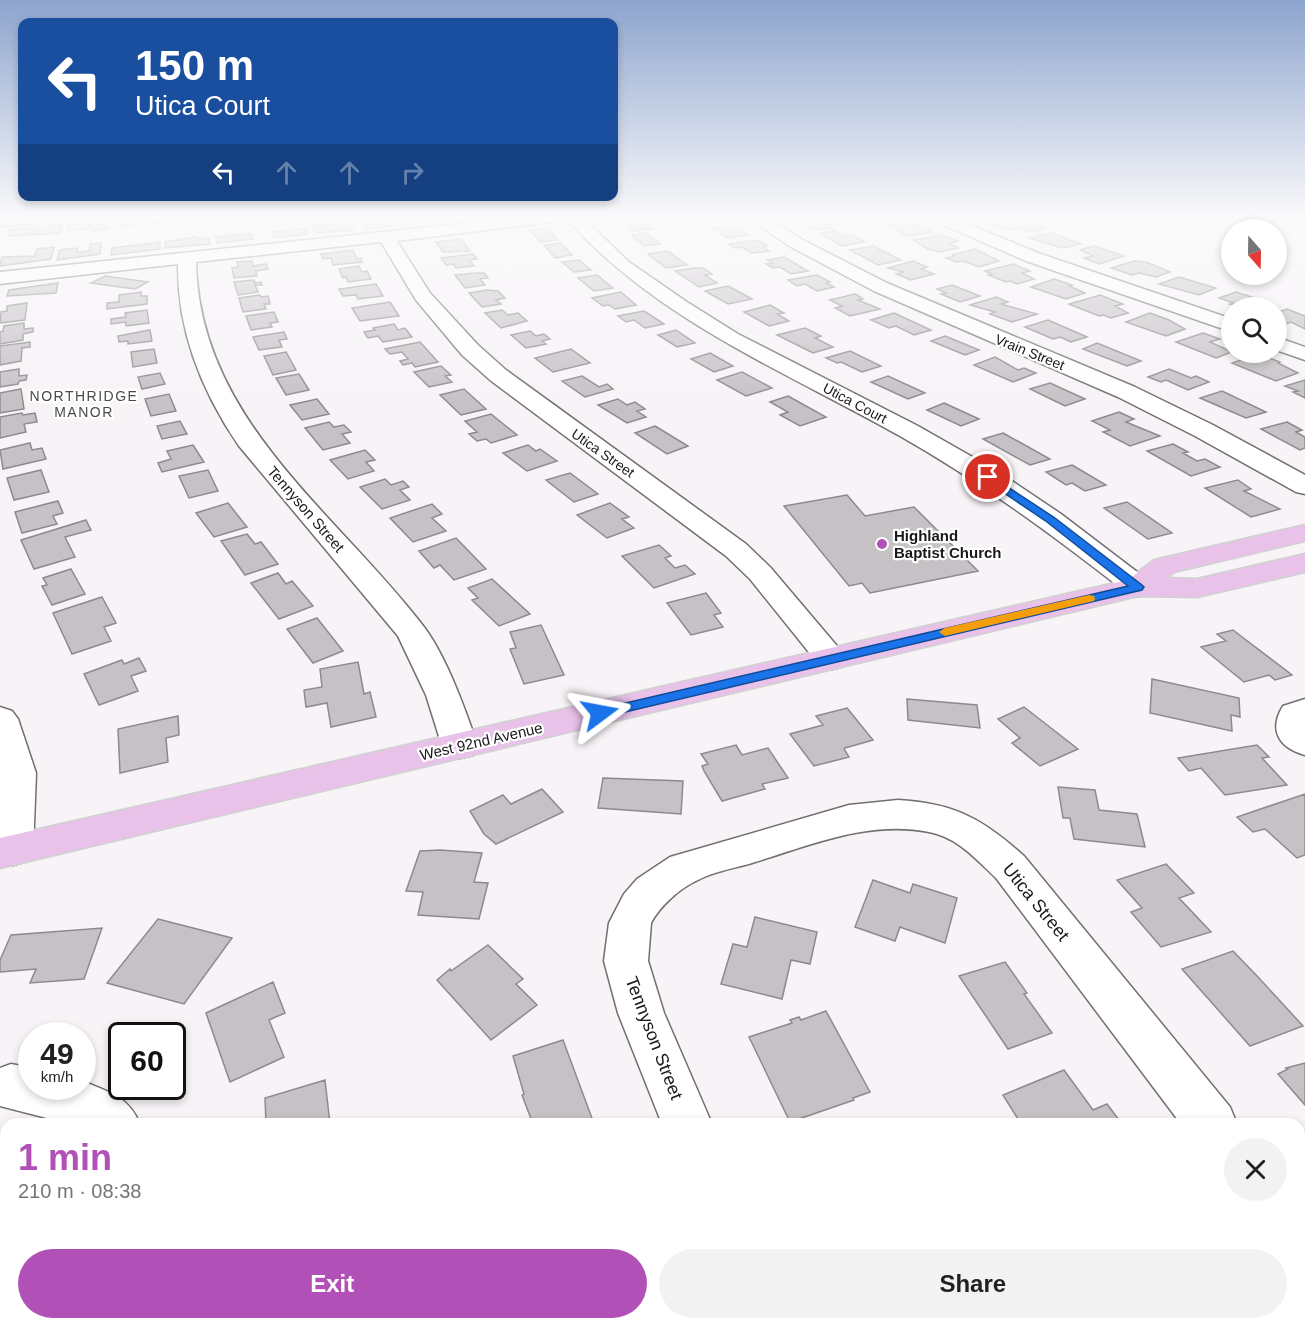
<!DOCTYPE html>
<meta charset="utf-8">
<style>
body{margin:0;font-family:Helvetica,sans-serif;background:#f2f2f2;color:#202124;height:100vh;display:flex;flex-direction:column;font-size:22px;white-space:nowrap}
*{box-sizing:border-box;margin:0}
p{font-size:20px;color:#757577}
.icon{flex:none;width:33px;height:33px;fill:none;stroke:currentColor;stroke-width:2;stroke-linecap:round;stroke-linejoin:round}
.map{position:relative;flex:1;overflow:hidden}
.side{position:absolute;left:0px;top:1118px;width:1305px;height:212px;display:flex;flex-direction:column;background:#fff;border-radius:18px 18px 0 0;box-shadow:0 3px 9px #0003}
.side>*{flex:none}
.top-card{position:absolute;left:18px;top:18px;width:600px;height:183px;border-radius:12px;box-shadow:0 3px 9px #0003;background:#1a4fa0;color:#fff;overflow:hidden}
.needle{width:39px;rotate:160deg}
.fabs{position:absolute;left:1221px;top:219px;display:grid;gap:12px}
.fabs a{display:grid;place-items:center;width:66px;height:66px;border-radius:50%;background:#fff;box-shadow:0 3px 9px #0003;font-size:30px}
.speed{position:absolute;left:18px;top:1022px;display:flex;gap:12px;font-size:30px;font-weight:700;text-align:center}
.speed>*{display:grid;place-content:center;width:78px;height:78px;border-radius:50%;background:#fff;box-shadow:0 3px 9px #0003;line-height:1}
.speed small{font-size:15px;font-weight:400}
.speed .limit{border:3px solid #111;border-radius:9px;background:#fff;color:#111}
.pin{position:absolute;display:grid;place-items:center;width:51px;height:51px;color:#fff;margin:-26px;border:3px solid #fff;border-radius:50%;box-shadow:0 2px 6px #0007}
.me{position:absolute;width:66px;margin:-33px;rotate:77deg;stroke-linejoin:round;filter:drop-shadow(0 0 4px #0008)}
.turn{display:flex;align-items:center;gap:21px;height:126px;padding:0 18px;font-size:27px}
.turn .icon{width:78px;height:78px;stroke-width:2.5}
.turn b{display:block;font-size:42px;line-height:51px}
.lanes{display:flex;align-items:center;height:57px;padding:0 18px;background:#0003;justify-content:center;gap:30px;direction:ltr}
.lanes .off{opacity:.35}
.round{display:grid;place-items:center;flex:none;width:63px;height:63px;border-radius:32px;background:#f2f2f2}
.headline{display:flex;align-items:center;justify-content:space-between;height:102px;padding:0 18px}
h1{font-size:36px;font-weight:800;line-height:45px;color:#b150b7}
.cta{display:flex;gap:12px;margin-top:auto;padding:12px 18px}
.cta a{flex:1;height:69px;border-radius:36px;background:#b150b7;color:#fff;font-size:24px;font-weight:800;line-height:69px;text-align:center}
.cta a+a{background:#f2f2f2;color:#202124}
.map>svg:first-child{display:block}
</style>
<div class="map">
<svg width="1305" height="1328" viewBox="0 0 1305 1328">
<rect width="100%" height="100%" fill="#f7f3f7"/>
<!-- building -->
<path fill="#c5c1c5" stroke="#8d8a8d" stroke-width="1.5" d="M 159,218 L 159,223 L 118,226 L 120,220 Z
M 405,218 L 432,218 L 434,221 L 408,223 Z
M 652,218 L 656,221 L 648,222 L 654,229 L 630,231 L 627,228 L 632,228 L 621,220 Z
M 793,218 L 813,218 L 832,225 L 826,225 L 830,228 L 813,230 Z
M 1020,219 L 1044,226 L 1040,227 L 1046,229 L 1029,232 L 1018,228 L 1008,230 L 993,224 Z
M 95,221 L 95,223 L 108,222 L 108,229 L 92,231 L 92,228 L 68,231 L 68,224 Z
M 389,221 L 392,226 L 365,229 L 363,223 Z
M 913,221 L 932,232 L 909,236 L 886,225 Z
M 350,222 L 353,230 L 315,233 L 313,228 L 314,226 Z
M 62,225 L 60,233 L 8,236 L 10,230 Z
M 730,226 L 735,229 L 740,229 L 748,235 L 727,238 L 713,228 Z
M 306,228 L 308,234 L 282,237 L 274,237 L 273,232 Z
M 548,228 L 558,240 L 540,242 L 530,230 Z
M 834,231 L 845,236 L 852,235 L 865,242 L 842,246 L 819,233 Z
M 248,233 L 252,234 L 253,239 L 217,243 L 216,237 Z
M 647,233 L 660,244 L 644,246 L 631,235 Z
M 1052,233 L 1081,244 L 1062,248 L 1029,238 Z
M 943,235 L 958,241 L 949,243 L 958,248 L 940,252 L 928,249 L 913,240 Z
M 197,237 L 197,239 L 209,238 L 210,244 L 165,248 L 165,242 Z
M 461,239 L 470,251 L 443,252 L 436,242 Z
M 757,240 L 767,246 L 763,247 L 769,251 L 752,253 L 742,247 L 735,248 L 729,244 Z
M 160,242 L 160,249 L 111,255 L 112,248 Z
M 101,243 L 100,254 L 57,260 L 60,250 L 78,248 L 77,252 L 89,251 L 90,244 Z
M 561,243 L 572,255 L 555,258 L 544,245 Z
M 873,246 L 901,260 L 878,265 L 850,250 Z
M 1094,246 L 1124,256 L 1099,264 L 1084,258 L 1093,256 L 1080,250 Z
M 54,247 L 51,259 L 0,266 L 2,257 L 35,256 L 37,249 Z
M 975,249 L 999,261 L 979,267 L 963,261 L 956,262 L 946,258 L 956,256 L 952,255 Z
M 353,250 L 357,259 L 361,258 L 362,262 L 333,265 L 331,258 L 323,259 L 321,254 Z
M 668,251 L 687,265 L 666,268 L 648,254 Z
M 473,254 L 477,259 L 469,260 L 474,266 L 456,268 L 453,264 L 446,265 L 441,258 Z
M 784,257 L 808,271 L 791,274 L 780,267 L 773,268 L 766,264 L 773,263 L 767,260 Z
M 579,260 L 591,270 L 574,272 L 562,262 Z
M 252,261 L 253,266 L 266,264 L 268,269 L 256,271 L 257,276 L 234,278 L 232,268 L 238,267 L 237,262 Z
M 913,261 L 927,267 L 921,269 L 934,274 L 911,280 L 896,274 L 904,272 L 888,268 Z
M 1134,261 L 1146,262 L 1170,272 L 1156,277 L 1139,273 L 1132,275 L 1111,268 Z
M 1013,264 L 1030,271 L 1022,273 L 1034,279 L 1017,284 L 1010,281 L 1006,282 L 988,275 L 992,274 L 985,271 Z
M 359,266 L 362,272 L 367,271 L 371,279 L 348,282 L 346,277 L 343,278 L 339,269 Z
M 694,268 L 703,268 L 712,274 L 705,275 L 717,283 L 699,287 L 675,271 Z
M 475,273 L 484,273 L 488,278 L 480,279 L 485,285 L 465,288 L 455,275 Z
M 597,275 L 613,288 L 594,291 L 578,278 Z
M 817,275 L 830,282 L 826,283 L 834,287 L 817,291 L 805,284 L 797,286 L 788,280 Z
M 105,276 L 148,282 L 135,289 L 91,283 Z
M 1179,277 L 1216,288 L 1199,295 L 1159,284 Z
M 1054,279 L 1072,285 L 1069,286 L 1085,293 L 1066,299 L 1031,287 Z
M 254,280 L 255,283 L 261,282 L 262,285 L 255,285 L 258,292 L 238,295 L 234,282 Z
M 58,283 L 56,293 L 7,296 L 9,290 Z
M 376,284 L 383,296 L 358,299 L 356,295 L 343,296 L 339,289 Z
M 952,285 L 980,296 L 960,302 L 941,294 L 946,293 L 937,289 Z
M 728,286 L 752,299 L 728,304 L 705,291 Z
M 487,290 L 498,291 L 505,298 L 496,300 L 501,304 L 482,307 L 469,293 Z
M 141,292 L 141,296 L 147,296 L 147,304 L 107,309 L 107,303 L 119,302 L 119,295 Z
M 621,292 L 636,305 L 615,309 L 609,305 L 603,306 L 592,298 Z
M 1236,292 L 1270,303 L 1258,308 L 1235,308 L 1237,306 L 1230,304 L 1234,303 L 1219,298 Z
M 855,294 L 863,299 L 858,300 L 880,309 L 850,316 L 835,308 L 842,306 L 830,300 Z
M 260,295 L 261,297 L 268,296 L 270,304 L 264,304 L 266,309 L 243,312 L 239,298 Z
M 1100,295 L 1123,304 L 1115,306 L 1128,313 L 1111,318 L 1103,315 L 1099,316 L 1069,304 Z
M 996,297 L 1008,302 L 1001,304 L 1037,314 L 1012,322 L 990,314 L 995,312 L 970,305 Z
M 390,302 L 399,316 L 360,321 L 352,308 Z
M 27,303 L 25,320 L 0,323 L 1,312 L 7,311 L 7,306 Z
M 770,305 L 784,313 L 777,314 L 789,321 L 769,326 L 744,312 Z
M 1287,309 L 1305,316 L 1305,329 L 1291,322 L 1283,325 L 1276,323 L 1276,313 Z
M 147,310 L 149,323 L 126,326 L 126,322 L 111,324 L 111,319 L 126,317 L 125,313 Z
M 502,310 L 508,315 L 518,313 L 527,321 L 501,328 L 485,313 Z
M 644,311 L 664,324 L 645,328 L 634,320 L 626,322 L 618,316 Z
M 274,312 L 278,322 L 270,323 L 272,327 L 251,330 L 246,316 Z
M 894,313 L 931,330 L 914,335 L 896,326 L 889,328 L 871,320 Z
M 1150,313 L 1169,320 L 1185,329 L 1166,336 L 1126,322 Z
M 1048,320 L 1087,337 L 1071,342 L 1060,337 L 1053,339 L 1025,327 Z
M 24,323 L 24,329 L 33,328 L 33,332 L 23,334 L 23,340 L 0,344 L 0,332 L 3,331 L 4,326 Z
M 394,324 L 398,330 L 405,328 L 412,337 L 383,342 L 378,336 L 368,338 L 364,332 L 375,330 L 373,328 Z
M 805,328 L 821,336 L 815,338 L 833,347 L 813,353 L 777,335 Z
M 150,330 L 152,341 L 128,344 L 128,341 L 119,342 L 118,336 Z
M 676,330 L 695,343 L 677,347 L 658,335 Z
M 530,331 L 536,336 L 544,334 L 550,339 L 542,341 L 546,344 L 526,348 L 511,335 Z
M 284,332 L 287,339 L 279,340 L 282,347 L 259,350 L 253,337 Z
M 1203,333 L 1220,339 L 1210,342 L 1232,352 L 1216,358 L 1176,342 Z
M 945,336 L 979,350 L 965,355 L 931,341 Z
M 30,342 L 30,347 L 22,348 L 21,361 L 0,365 L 0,346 Z
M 420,342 L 438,362 L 415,367 L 412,363 L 403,365 L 400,361 L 408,359 L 402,352 L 390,354 L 385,349 Z
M 1097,343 L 1141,361 L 1127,366 L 1083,349 Z
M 154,349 L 157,363 L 133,367 L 131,352 Z
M 571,349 L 590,363 L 553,372 L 535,358 Z
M 850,351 L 881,366 L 862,372 L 841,362 L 837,363 L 826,358 Z
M 286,352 L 296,370 L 273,375 L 264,356 Z
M 710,353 L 733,366 L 714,372 L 691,359 Z
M 1259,354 L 1280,362 L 1278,363 L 1298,373 L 1276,381 L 1232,363 Z
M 995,357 L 1018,370 L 1024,368 L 1036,373 L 1013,382 L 974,365 Z
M 441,366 L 451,375 L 445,376 L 452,382 L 429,387 L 414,372 Z
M 19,369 L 19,376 L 27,375 L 26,380 L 19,381 L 18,384 L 0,387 L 0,372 Z
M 1169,369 L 1191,378 L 1196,376 L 1209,382 L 1188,390 L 1166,380 L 1161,382 L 1148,377 Z
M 742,372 L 772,388 L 746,396 L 717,380 Z
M 160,373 L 165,384 L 142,389 L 138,377 Z
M 299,374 L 309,390 L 286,395 L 276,378 Z
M 582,376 L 599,387 L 607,384 L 613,389 L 585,397 L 562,381 Z
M 888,376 L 925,393 L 908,399 L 871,382 Z
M 1305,380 L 1305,398 L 1293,392 L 1298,391 L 1285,386 Z
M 1050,383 L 1085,399 L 1065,406 L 1030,389 Z
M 21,389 L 24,409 L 0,413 L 0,393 Z
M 464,389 L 486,409 L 461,415 L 440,395 Z
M 1222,391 L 1266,412 L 1246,418 L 1200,398 Z
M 169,394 L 176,411 L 151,416 L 145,399 Z
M 788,396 L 826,417 L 800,426 L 780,415 L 788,412 L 770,402 Z
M 317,399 L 329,414 L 302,420 L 290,405 Z
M 618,399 L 627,405 L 635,402 L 645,409 L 637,411 L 646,417 L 627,423 L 598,405 Z
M 944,403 L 979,419 L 961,426 L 927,410 Z
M 1119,412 L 1134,419 L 1126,422 L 1160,436 L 1130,446 L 1103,432 L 1110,430 L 1092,421 Z
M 22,413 L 23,415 L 35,413 L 37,422 L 24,424 L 26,432 L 0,438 L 0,417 Z
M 491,414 L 517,435 L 491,443 L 486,439 L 477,441 L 469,434 L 477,432 L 465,421 Z
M 180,421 L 187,434 L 162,439 L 157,426 Z
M 329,422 L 334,427 L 344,425 L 351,432 L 342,434 L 350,443 L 323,450 L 305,428 Z
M 1287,422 L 1302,430 L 1296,432 L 1305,437 L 1305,448 L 1300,450 L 1261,429 Z
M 655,426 L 688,446 L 667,454 L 635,433 Z
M 1003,433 L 1050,459 L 1030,465 L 983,439 Z
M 30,443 L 32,450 L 42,448 L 46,459 L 3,469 L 0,450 Z
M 1173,444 L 1188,452 L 1183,453 L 1197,461 L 1205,459 L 1220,467 L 1191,476 L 1147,451 Z
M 193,445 L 204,462 L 162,472 L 158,463 L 171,459 L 167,451 Z
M 528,445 L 536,451 L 540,449 L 557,461 L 527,471 L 503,453 Z
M 365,450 L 375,460 L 366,462 L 374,471 L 348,479 L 330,460 Z
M 1072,465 L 1106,485 L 1085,491 L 1072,483 L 1066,485 L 1046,472 Z
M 41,470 L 49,492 L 14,500 L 7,478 Z
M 208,470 L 218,491 L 189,498 L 179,476 Z
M 570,473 L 598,494 L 574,502 L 546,480 Z
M 385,479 L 391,485 L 403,481 L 409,487 L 400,490 L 410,500 L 382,509 L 360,487 Z
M 1238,480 L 1251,489 L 1244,491 L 1280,509 L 1251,517 L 1205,488 Z
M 847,495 L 865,516 L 914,507 L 978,571 L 870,593 L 862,583 L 849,586 L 784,506 Z
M 58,501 L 63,513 L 53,516 L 57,524 L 22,533 L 15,512 Z
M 1127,502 L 1172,533 L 1148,539 L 1104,508 Z
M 228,503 L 247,527 L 214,537 L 196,513 Z
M 610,503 L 629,517 L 622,519 L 634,528 L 607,538 L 577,515 Z
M 432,504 L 442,514 L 432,518 L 446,531 L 413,542 L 390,518 Z
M 86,520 L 91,530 L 65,537 L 75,557 L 34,569 L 21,540 Z
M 247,534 L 255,544 L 261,542 L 278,564 L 245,575 L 221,541 Z
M 456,538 L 486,569 L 454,580 L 440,565 L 434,568 L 419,551 Z
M 659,545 L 671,556 L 665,558 L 675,568 L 685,565 L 695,574 L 654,588 L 622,556 Z
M 71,569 L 85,594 L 52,605 L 42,586 L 47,585 L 43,578 Z
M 278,573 L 286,584 L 292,581 L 313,606 L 279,619 L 251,583 Z
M 492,579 L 530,614 L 499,626 L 472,600 L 478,598 L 468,588 Z
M 706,593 L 721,613 L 714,615 L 723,627 L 691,635 L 667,603 Z
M 102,597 L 116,623 L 104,627 L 111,641 L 72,654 L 53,613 Z
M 317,618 L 343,651 L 313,663 L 287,629 Z
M 541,625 L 564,675 L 524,684 L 510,649 L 516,648 L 510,632 Z
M 1233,630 L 1292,675 L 1275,680 L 1269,675 L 1244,682 L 1201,647 L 1226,641 L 1217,634 Z
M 139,658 L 146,671 L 131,676 L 138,691 L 99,705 L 84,674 L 122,660 L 124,664 Z
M 358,662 L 364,694 L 370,692 L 376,717 L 331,727 L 327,703 L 306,707 L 304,690 L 322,687 L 320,669 Z
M 1152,679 L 1239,698 L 1240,717 L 1231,715 L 1232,731 L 1150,713 Z
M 907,699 L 977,705 L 980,728 L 908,720 Z
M 1024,707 L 1078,749 L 1040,766 L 1012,743 L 1020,738 L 998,719 Z
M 847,708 L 873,740 L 845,748 L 844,749 L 849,757 L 814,766 L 790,734 L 823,725 L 816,716 Z
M 178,716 L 179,735 L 166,738 L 168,762 L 120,773 L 118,729 Z
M 736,745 L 742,755 L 768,748 L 788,778 L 762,784 L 765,789 L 722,801 L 704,771 L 702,766 L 708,764 L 701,754 Z
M 1257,745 L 1269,757 L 1262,758 L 1287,785 L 1225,795 L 1201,768 L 1189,771 L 1178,758 Z
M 603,778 L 683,781 L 681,814 L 598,808 Z
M 1058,787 L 1095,790 L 1099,810 L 1137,814 L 1145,847 L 1074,839 L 1070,818 L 1063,818 Z
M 542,789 L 563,812 L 496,844 L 484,834 L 470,811 L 503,795 L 511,804 Z
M 1305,794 L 1305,855 L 1297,858 L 1265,829 L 1253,832 L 1237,817 Z
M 440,850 L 482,853 L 474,882 L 488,883 L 479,919 L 418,915 L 423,892 L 406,891 L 420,851 Z
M 1166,864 L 1194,893 L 1179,898 L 1211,932 L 1161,947 L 1131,912 L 1142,908 L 1117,880 Z
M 873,880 L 910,893 L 913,884 L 957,898 L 945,943 L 900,927 L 895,941 L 855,927 Z
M 755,917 L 817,932 L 810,964 L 791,960 L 782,999 L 721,984 L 733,944 L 747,947 Z
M 158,919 L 232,938 L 184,1004 L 107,983 Z
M 102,928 L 84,979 L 30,983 L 36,969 L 0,972 L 0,960 L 11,935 Z
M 488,945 L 523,979 L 516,984 L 537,1005 L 491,1040 L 437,980 L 450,969 L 451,971 Z
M 1233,951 L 1258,977 L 1303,1026 L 1250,1046 L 1182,969 Z
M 1005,962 L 1027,993 L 1024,994 L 1052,1033 L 1008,1049 L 959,976 Z
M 273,982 L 285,1013 L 269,1020 L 284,1057 L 230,1082 L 206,1013 Z
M 826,1011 L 870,1092 L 853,1098 L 854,1100 L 790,1122 L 749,1037 L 792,1023 L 790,1020 L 799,1017 L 801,1020 Z
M 563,1040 L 593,1121 L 586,1124 L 533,1124 L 522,1095 L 524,1094 L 513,1056 Z
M 1305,1063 L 1305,1105 L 1278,1074 L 1288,1069 L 1286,1068 Z
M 1064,1070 L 1093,1110 L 1107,1104 L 1122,1124 L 1021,1124 L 1003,1095 Z
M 325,1080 L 330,1124 L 266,1124 L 265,1098 Z
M 0,1262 L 6,1263 L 6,1323 L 26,1323 L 23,1328 L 0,1328 Z
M 267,1323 L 341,1323 L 328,1328 L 267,1328 Z
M 577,1323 L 642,1323 L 644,1328 L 564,1328 Z
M 889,1323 L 978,1323 L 976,1324 L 978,1328 L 892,1328 Z"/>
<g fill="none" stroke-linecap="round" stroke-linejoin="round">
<defs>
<path id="minor" d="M 0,218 L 46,218 L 38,223 L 0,226 Z
M 517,218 L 583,218 L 629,262 L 687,302 L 738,334 L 918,426 L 997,471 L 1061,514 L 1149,581 L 1153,587 L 1149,593 L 1138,596 L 1127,593 C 1054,536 981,482 900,436 C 785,371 658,321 568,220 L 397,241 L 430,293 L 478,345 L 506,370 L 746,544 L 770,567 L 848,659 L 844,666 L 832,669 L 820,666 L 750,579 L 726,556 L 490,380 L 462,355 L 416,300 L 381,242 L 196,262 C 199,420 336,512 424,627 C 447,658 465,709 478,746 L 473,755 L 460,758 L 447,755 L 442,746 L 426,695 L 398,636 L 239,446 C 202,392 177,330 178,264 L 0,284 L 0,272 Z
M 748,218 L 767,218 L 803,240 L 887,283 L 1135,387 L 1213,425 L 1305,475 L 1305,494 L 1296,492 L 1195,436 L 1118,397 L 874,291 L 791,247 Z
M 933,218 L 954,218 L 1038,253 L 1232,319 L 1232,332 L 1026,261 L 935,221 Z
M 1276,337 L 1305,347 L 1305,360 L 1276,350 Z
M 1305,699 L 1305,755 C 1279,748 1268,730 1283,706 Z
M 0,707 L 12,711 L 18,719 L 36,773 L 33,850 L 27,861 L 13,865 L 0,861 Z
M 898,800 C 954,803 983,819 1024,856 L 1230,1107 L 1237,1124 L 1181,1124 L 996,878 C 976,859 957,837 929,832 C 869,820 811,845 755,862 C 737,868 714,871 698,880 C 680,888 660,906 651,923 L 648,961 L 664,1013 L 712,1124 L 662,1124 L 618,1013 L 604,961 L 609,923 L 624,894 L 637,879 L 670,857 L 849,805 Z
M 11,1064 L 32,1068 L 32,1086 L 82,1086 L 82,1081 C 109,1092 128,1096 140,1124 L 70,1124 L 0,1106 L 0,1068 Z
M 1299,1206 L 1305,1208 L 1305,1268 L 1299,1266 Z
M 117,1323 L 175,1323 L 175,1328 L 117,1328 Z
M 741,1323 L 799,1323 L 801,1328 L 743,1328 Z"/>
<path id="major" d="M 1305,525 L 1305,541 L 1174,572 L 1167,578 L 1197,579 L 1305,554 L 1305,572 L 1197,597 L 1138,596 L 0,868 L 0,838 L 1128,580 L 1154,560 Z"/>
</defs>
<!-- minor casing -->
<use href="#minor" stroke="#726e72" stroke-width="3"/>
<!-- major casing -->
<use href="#major" stroke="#d1d1d1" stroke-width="3"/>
<!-- minor -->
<use href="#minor" fill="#fff" fill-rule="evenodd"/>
<!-- major -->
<use href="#major" fill="#e8c2e9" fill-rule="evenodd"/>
</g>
<!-- sky -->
<linearGradient id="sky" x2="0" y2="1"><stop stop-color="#8da4ce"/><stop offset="0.54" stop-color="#fbfafb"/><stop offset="1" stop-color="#fbfafb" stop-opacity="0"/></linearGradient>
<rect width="1305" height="404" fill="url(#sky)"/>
<!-- route -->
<path fill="#1a73e8" stroke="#114b97" stroke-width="1.5" d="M 988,474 L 1055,518 L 1142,585 L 1144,587 L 1142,590 L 600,718 L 593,713 L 600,709 L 1128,586 L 1047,522 L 985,480 L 985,475 Z"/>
<!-- slow -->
<path fill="#f59e0b" d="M 1089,595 L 1094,596 L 1095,599 L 1094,601 L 945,636 L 939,632 L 945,628 Z"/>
<!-- markers -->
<circle fill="#b150b7" stroke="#fff" stroke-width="2" cx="882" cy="544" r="6"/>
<g text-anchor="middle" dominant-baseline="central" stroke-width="4.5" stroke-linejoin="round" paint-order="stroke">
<!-- far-street labels -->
<g font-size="14" fill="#1a181a" stroke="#fff">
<text transform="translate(1030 352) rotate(22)">Vrain Street</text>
<text transform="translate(855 403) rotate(28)">Utica Court</text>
<text transform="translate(603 453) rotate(35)">Utica Street</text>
</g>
<!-- far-neighbourhood labels -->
<g font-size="14" letter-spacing="1.5" fill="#4c494c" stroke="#fff">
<text x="84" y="396">NORTHRIDGE<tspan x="84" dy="16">MANOR</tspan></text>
</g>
<!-- street labels -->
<g font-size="15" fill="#1a181a" stroke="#fff">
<text transform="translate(306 509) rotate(49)">Tennyson Street</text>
<text transform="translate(481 741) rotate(-13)">West 92nd Avenue</text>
</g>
<!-- poi labels -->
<g font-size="15" font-weight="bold" fill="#1a181a" stroke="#fff" text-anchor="start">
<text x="894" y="535">Highland<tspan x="894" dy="17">Baptist Church</tspan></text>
</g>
<!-- near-street labels -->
<g font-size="18" fill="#1a181a" stroke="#fff">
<text transform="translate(1036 902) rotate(51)">Utica Street</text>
<text transform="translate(654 1038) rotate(69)">Tennyson Street</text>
</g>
</g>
</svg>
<div class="fabs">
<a><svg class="needle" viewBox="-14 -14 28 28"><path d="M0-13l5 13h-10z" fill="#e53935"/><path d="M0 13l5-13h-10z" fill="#757577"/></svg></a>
<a><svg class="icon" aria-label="search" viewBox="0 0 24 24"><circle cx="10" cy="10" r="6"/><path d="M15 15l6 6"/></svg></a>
</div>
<div class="speed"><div>49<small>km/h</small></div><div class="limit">60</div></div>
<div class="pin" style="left:988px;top:477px;background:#d93025"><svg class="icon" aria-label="arrive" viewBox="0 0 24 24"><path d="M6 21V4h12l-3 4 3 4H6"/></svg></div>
<svg class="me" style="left:600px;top:713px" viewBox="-20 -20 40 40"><path d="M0-17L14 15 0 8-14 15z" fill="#1a73e8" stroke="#fff" stroke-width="4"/></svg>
<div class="top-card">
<div class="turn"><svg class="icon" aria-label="left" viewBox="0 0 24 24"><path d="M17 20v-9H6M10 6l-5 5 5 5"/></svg><div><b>150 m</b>Utica Court</div></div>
<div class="lanes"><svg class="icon" aria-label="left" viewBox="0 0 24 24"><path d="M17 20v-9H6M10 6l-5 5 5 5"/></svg><svg class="icon off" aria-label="ahead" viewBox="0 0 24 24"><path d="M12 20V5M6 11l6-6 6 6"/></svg><svg class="icon off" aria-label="ahead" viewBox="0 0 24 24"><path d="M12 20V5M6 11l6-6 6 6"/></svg><svg class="icon off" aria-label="right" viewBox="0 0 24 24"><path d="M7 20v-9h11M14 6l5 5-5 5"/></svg></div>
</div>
<section class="side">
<div class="headline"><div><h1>1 min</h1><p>210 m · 08:38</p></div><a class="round"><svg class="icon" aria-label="close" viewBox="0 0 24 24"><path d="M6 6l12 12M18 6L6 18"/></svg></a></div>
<div class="cta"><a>Exit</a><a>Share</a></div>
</section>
</div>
